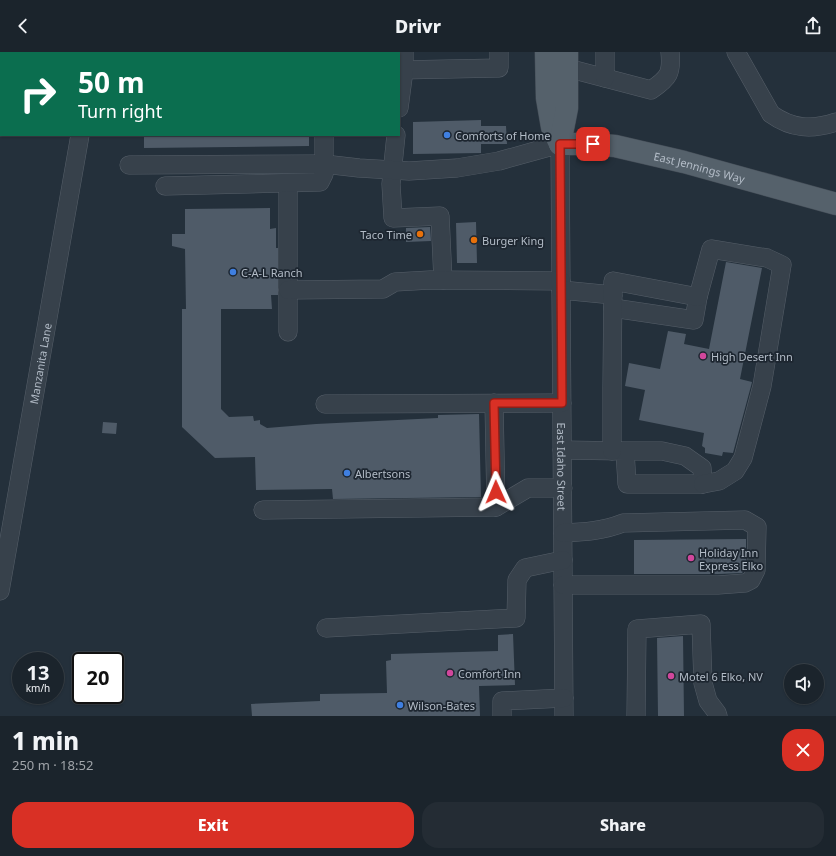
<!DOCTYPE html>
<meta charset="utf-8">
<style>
body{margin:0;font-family:"Noto Sans",sans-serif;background:#242c34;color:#f1f3f6;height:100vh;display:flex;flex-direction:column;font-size:15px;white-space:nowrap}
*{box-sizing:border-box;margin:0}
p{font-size:13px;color:#a0a4a9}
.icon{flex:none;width:22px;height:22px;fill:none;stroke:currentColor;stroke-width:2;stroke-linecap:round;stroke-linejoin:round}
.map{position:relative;height:664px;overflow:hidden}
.panel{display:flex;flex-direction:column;background:#1b242c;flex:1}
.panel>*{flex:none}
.banner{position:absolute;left:0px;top:0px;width:400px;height:84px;box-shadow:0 1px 3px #0004,0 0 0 1px #394148;background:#0b6e4f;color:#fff;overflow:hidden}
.fabs{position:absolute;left:784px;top:612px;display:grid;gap:8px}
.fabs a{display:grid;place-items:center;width:40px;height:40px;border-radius:50%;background:#1b242c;box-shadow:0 1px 3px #0004,0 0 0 1px #394148;font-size:20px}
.speed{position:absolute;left:12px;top:600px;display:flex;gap:8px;font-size:20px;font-weight:700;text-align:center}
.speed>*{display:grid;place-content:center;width:52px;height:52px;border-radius:50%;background:#1b242c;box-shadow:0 1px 3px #0004,0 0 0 1px #394148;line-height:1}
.speed small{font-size:10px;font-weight:400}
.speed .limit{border:2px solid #111;border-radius:6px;background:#fff;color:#111}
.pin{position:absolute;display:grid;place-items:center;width:34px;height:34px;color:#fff;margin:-17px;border-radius:8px;box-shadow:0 2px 6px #0006}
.me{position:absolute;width:44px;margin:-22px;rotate:359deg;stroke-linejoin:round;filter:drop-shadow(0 0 3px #0008)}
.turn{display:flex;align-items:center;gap:14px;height:84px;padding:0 12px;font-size:18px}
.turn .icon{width:52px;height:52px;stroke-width:2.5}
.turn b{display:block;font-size:28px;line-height:34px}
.round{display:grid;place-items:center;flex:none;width:42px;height:42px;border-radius:16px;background:#242c34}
.overview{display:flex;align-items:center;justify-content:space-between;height:68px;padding:0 12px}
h1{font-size:24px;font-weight:800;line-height:30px}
.action{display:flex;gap:8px;margin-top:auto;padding:8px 12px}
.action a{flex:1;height:46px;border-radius:16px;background:#d93025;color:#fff;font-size:16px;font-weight:800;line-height:46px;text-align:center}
.action a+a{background:#242c34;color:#f1f3f6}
header{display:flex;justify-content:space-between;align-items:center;height:52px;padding:0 12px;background:#1b242c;font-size:18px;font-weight:800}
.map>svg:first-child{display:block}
</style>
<header><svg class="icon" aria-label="back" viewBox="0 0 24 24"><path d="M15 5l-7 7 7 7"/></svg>Drivr<svg class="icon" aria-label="share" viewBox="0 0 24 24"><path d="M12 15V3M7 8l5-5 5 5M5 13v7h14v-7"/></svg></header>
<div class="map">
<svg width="836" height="664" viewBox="0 0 836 664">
<rect width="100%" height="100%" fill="#24303b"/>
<!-- building -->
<path fill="#4f5b68" d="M 481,68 L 481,74 L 506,74 L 507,92 L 481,92 L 481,101 L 413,102 L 413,70 Z
M 144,83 L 309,83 L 309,94 L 144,96 Z
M 270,156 L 270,177 L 276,176 L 276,196 L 278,196 L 278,243 L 271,243 L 272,257 L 221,257 L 221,357 L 229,365 L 253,364 L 254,369 L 260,368 L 260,372 L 267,376 L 316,372 L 438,366 L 438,363 L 479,362 L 481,445 L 333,447 L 332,437 L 256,438 L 255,405 L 215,406 L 182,375 L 182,257 L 186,257 L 185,197 L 172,194 L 172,182 L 185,182 L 185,157 Z
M 476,170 L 477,211 L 457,211 L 456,171 Z
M 430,175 L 431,189 L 406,190 L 406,176 Z
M 726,210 L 762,216 L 740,327 L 752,330 L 751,334 L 733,401 L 723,400 L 722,404 L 705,401 L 705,396 L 702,394 L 704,381 L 639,368 L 645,338 L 625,334 L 629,311 L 660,317 L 668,279 L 686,282 L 684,292 L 709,297 Z
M 103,370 L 117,371 L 116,382 L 102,381 Z
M 746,487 L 746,515 L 742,521 L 718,522 L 634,522 L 634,488 Z
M 513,582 L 515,633 L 479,634 L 480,664 L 252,664 L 251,652 L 320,649 L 320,642 L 387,641 L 386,609 L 391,608 L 391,602 L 498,599 L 498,583 Z
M 683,584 L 684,664 L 658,664 L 657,586 Z"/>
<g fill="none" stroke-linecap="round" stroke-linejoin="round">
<defs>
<g id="minor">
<path d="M 323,0 L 323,1"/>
<path d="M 736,0 L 771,62 C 792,77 812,78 836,70"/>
<path d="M 95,1 L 95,0"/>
<path d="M 567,16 L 651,38 C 669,26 672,21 670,0"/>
<path d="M 399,18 L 499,16 L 499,0"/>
<path d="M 605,26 L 605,0"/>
<path d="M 399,56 L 404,18 L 404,0"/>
<path d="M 396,83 L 391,132 L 393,166 L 440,164 L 443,228"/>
<path id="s1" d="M 129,113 L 324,112 L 359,116 L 409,119 L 457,116 L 499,109 L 560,92 L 564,664"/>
<path d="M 288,131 L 288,280"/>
<path d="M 165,134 L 320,130 L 324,122 L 324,83"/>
<path d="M 288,238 L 383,237 L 395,230 L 430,228 L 561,229"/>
<path d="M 561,238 L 613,243"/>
<path d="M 613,256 L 694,268 L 698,245"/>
<path d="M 494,351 L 496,455"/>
<path d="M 325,352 L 562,351"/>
<path d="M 562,398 L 625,399 L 627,432 L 703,432 L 702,416 L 685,404 L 662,399 L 625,399"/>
<path d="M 612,399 L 612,335 L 613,229 L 698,245 L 711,197 L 767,206 L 782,213 L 762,334 L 743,406 L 735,419 L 719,429 L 703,432"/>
<path d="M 263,458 L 496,455 L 528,436 L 563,436"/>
<path d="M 563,533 L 718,533 L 745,531 L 751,528 L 756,518 L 757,475 L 745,468 L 623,471 C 603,479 584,480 563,481"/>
<path id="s2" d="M 0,539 L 80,83"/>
<path d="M 326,576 L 516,566 L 517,528 L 525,516 L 563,508"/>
<path d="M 502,664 L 502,649 L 564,646"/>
<path d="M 636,664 L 637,577 L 701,572 L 703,631 L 708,649 L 717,661 L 718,664"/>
</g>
<g id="major">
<path d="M 546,0 L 547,46 L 552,75 L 560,92"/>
<path id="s3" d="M 560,92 L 588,92 L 615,94 L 684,110 L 836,152"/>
<path d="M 560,92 L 567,56 L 567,0"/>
</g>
</defs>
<!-- minor casing -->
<use href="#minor" stroke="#565f69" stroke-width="19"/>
<!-- major casing -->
<use href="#major" stroke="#444d57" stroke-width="23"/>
<!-- minor -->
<use href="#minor" stroke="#37414b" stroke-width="18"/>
<!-- major -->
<use href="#major" stroke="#55616b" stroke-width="22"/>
</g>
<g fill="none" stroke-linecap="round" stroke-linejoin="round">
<defs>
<path id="route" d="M 496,440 L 494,351 L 562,351 L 560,92 L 593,92"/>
</defs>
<!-- route casing -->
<use href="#route" stroke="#8d1f18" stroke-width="10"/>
<!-- route -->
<use href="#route" stroke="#d93025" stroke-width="7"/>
</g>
<!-- markers -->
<g fill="#3f7fe0" stroke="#1d2630" stroke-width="1.5">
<circle cx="447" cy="83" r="4"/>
<circle cx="233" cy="220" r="4"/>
<circle cx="347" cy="421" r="4"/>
<circle cx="400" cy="653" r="4"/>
</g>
<g fill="#e8710a" stroke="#1d2630" stroke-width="1.5">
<circle cx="420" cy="182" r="4"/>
<circle cx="474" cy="188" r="4"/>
</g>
<g fill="#d1479c" stroke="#1d2630" stroke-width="1.5">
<circle cx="703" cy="304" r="4"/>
<circle cx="691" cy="506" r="4"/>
<circle cx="450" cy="621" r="4"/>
<circle cx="671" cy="624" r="4"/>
</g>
<g text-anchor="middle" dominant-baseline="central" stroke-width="3.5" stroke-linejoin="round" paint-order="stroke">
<!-- poi labels -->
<g font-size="11" fill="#b3bcc7" stroke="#1d2630" text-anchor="start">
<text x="455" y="83">Comforts of Home</text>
<text x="412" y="182" text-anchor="end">Taco Time</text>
<text x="482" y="188">Burger King</text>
<text x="241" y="220">C-A-L Ranch</text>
<text x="711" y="304">High Desert Inn</text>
<text x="355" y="421">Albertsons</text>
<text x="699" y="500">Holiday Inn<tspan x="699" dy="13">Express Elko</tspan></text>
<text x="458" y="621">Comfort Inn</text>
<text x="679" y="624">Motel 6 Elko, NV</text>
<text x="408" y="653">Wilson-Bates</text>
</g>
<!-- street labels -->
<g font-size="11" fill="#b3bcc7" stroke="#1d2630">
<text stroke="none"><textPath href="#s3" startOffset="142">East Jennings Way</textPath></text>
<text stroke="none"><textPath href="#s2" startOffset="231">Manzanita Lane</textPath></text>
<text stroke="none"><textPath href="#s1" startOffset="757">East Idaho Street</textPath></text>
</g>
</g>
</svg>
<div class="fabs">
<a><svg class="icon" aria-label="sound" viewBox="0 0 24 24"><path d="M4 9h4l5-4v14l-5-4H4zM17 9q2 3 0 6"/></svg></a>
</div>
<div class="speed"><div>13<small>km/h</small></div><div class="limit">20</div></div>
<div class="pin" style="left:593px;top:92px;background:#d93025"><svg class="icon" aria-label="arrive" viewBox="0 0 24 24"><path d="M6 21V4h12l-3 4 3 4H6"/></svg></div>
<svg class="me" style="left:496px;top:440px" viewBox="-20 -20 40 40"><path d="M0-17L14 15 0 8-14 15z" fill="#d93025" stroke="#fff" stroke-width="4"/></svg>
<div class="banner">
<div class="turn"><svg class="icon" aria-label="right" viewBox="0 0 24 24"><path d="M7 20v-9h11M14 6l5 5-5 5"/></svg><div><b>50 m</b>Turn right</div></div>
</div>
</div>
<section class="panel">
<div class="overview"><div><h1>1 min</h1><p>250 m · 18:52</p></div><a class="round" style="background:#d93025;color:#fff"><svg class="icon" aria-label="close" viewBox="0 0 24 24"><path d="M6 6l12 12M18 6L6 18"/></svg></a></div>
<div class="action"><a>Exit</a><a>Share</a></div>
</section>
